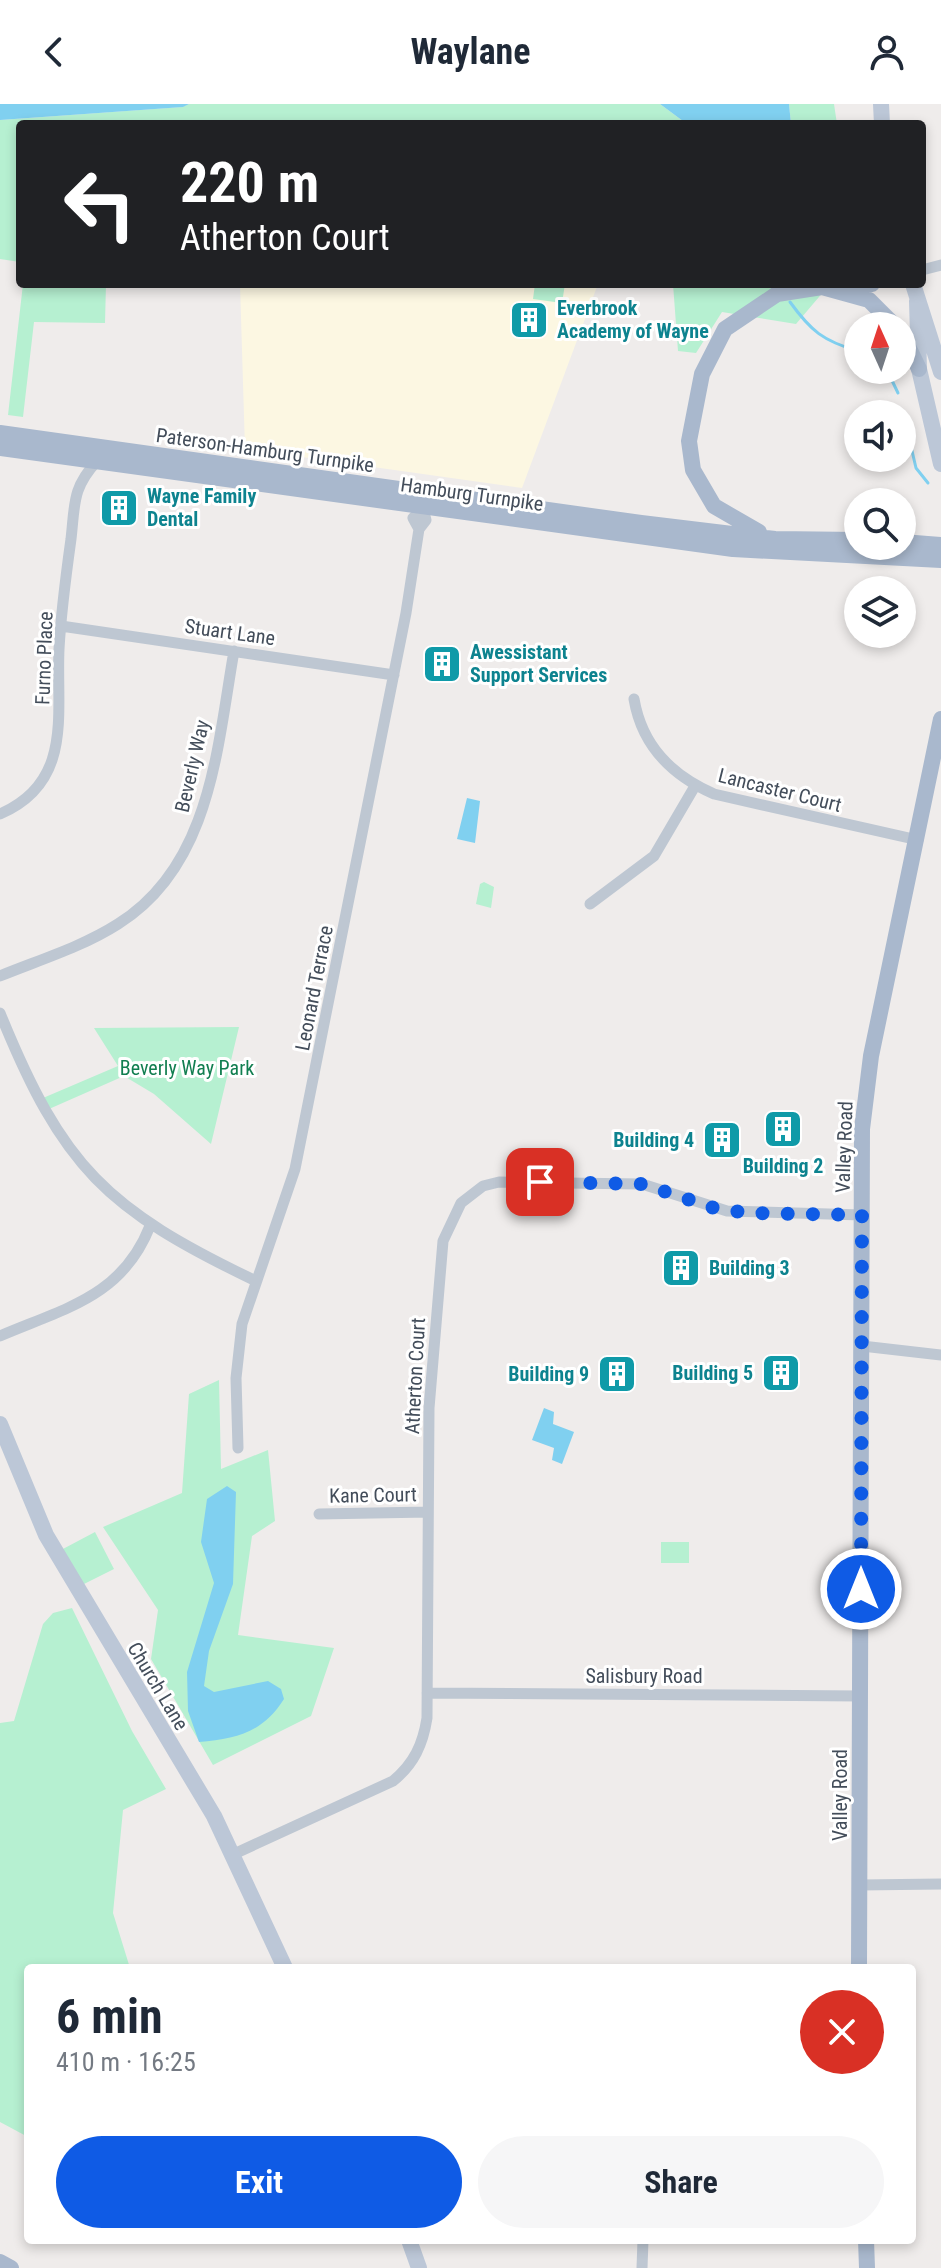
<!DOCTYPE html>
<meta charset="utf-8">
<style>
body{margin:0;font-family:"Roboto Condensed",sans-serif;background:#f6f6f7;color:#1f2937;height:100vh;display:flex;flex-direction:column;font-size:30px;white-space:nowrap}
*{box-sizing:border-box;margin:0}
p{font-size:26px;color:#747a83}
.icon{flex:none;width:44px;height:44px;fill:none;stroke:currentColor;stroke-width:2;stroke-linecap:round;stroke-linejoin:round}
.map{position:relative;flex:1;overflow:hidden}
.details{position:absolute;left:24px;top:1860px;width:892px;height:280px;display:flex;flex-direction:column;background:#fff;border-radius:8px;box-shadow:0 4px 12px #0003}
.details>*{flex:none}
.hud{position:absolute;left:16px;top:16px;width:910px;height:168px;border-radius:8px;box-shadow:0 4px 12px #0003;background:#202124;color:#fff;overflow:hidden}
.needle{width:52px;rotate:357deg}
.fabs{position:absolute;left:844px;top:208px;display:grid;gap:16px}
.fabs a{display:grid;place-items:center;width:72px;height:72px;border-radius:50%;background:#fff;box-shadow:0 4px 12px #0003;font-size:40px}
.pin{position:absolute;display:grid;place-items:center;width:68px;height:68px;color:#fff;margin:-34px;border-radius:16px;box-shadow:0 4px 12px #0006}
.me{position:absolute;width:88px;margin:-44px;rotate:0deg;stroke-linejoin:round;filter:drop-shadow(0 0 6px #0008)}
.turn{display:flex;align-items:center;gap:28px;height:168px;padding:0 32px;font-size:36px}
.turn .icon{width:104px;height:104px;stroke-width:2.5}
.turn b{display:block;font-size:56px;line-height:68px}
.round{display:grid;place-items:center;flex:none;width:84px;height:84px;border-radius:42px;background:#f6f6f7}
.headline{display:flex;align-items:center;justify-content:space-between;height:136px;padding:0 32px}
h1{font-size:48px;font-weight:700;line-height:60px}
.button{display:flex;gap:16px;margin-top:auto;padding:16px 32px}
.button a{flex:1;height:92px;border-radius:48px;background:#0f5be5;color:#fff;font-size:32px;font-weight:700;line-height:92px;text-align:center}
.button a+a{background:#f6f6f7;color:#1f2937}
header{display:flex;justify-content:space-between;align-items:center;height:104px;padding:0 32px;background:#fff;font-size:36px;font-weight:700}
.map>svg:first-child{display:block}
</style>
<header><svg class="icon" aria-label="back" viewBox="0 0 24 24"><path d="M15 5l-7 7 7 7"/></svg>Waylane<svg class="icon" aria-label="person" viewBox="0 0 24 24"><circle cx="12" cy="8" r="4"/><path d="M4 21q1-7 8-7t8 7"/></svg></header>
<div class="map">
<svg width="941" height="2164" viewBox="0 0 941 2164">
<rect width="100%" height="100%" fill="#efeceb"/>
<!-- commercial -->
<path fill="#fcf7e2" d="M 240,180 L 598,180 L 522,384 L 245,345 Z"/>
<!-- green -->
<path fill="#b6f0d1" d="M 189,0 L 660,0 L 687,20 L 20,20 L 20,158 L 0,155 L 0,16 L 182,3 Z
M 789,0 L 834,0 L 837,20 L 791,20 Z
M 23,180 L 106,180 L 105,219 L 34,218 L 23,313 L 8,311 Z
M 535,180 L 565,180 L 562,199 L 533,195 Z
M 673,180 L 830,180 L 796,220 L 722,208 L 696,249 L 678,247 Z
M 484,778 L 494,783 L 491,804 L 476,800 L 480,780 Z
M 239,923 L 211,1040 L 154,990 L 124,972 L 49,1005 L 43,994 L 118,962 L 94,924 Z
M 219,1276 L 221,1365 L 268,1346 L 275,1417 L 252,1432 L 238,1531 L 334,1544 L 311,1612 L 213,1661 L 151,1555 L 158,1506 L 103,1423 L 182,1389 L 189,1290 Z
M 95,1428 L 114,1465 L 80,1482 L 61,1446 Z
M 661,1438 L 689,1438 L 689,1459 L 661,1459 Z
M 72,1504 L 132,1627 L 166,1685 L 123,1706 L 113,1809 L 130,1864 L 28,1864 L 28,2033 L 0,2018 L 0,1619 L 14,1617 L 43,1520 L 53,1509 Z"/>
<!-- water -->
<path fill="#80d0f0" d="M 0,0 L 189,0 L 183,3 L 0,16 Z
M 660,0 L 789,0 L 791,20 L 687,20 Z
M 467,694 L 480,697 L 475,739 L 457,735 Z
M 544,1304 L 554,1308 L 553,1320 L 574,1328 L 562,1360 L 552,1356 L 554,1344 L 532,1336 Z
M 227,1382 L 236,1388 L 233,1480 L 209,1547 L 204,1582 L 214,1588 L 268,1577 L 281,1585 L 284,1595 C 263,1628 237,1635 199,1638 L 188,1607 L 187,1568 L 214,1479 L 201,1438 L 207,1395 Z"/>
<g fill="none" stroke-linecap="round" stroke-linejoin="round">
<!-- stream -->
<path stroke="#80d0f0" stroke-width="3" d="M 790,198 C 811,227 823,237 858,247
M 887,266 L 898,289
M 903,308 L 916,364 L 928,379"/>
<!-- street -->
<path stroke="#bec7d2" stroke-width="11" d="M 922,166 L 941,161
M 61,522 L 394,571
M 634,595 C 642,642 671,671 714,690 L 918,736
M 0,710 C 74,678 56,609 59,545 C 61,508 66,471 71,435 C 75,400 72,384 97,357
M 590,800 L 654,752 L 695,682
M 0,872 C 39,856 82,843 118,820 C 211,762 217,644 234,547
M 0,909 C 63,1064 106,1105 256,1177
M 0,1232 C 65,1204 122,1193 150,1122
M 862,1242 L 941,1251
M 238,1344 L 236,1274 L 242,1220 L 295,1065 L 406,509 L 419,425 L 426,416 L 423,404 L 413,414 L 419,425
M 319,1410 L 428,1408
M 427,1589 L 860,1592
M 234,1750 L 393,1677 C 414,1660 423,1640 427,1614 L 429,1304 L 443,1137 L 461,1099 L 483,1082 L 499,1078 L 642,1080 L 727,1107 L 862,1111
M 860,1781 L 941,1780
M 642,2164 L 643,2136"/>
<!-- secondary -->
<path stroke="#bcc7d7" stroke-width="16" d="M 881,0 L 882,20
M 913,180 L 941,268
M 917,197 L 919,265 L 941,360
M 0,1320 L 46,1431 L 214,1712 L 285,1864
M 409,2136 L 419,2164"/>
<!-- primary -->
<path stroke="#a9b8cd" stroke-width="16" d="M 836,182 L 872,180
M 902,230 L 919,265
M 0,329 L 641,419 L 775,435 L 858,436
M 0,344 L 733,445 L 941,456
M 759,428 L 714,402 L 693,366 L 689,337 L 702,270 L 725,225 L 777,190 L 822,183 L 869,196 L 895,222
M 902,438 L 941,441
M 859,1864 L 862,1025 L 871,952 L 941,615
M 866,2136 L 867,2164
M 0,2158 L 11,2164"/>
</g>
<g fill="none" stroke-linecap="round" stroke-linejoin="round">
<!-- route -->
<path stroke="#0f5be5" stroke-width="14" stroke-dasharray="0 25.2" d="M 540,1078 L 642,1080 L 714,1104 L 748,1109 L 862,1111 L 861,1485"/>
</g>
<!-- icons -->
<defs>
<symbol id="building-square" viewBox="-11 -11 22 22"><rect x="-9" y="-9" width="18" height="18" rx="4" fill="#0f9aa8" stroke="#fff"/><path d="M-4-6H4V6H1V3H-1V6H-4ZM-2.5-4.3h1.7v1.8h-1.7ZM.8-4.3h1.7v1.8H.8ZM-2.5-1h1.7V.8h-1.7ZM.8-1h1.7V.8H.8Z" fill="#fff"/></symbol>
</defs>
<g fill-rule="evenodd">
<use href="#building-square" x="507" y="194" width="44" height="44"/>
<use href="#building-square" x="97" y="382" width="44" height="44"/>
<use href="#building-square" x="420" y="538" width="44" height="44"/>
<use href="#building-square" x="761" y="1003" width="44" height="44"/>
<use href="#building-square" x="700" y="1014" width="44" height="44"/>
<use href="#building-square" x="659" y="1142" width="44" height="44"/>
<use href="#building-square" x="759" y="1247" width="44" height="44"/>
<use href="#building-square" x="595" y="1248" width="44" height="44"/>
</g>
<g text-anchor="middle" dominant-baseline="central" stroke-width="6" stroke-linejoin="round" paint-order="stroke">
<!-- culture labels -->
<g font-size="20" font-weight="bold" fill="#0d838f" stroke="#fff" text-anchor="start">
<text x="557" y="204">Everbrook<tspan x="557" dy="23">Academy of Wayne</tspan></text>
<text x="147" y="392">Wayne Family<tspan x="147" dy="23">Dental</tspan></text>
<text x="470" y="548">Awessistant<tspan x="470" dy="23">Support Services</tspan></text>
<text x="694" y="1036" text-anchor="end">Building 4</text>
<text x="783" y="1062" text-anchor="middle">Building 2</text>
<text x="709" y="1164">Building 3</text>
<text x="753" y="1269" text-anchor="end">Building 5</text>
<text x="589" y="1270" text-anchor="end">Building 9</text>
</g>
<!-- street labels -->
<g font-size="20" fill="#434d5a" stroke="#fff">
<text transform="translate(265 346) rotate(8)">Paterson-Hamburg Turnpike</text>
<text transform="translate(472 390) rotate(8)">Hamburg Turnpike</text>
<text transform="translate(230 528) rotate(8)">Stuart Lane</text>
<text transform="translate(44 554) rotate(-88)">Furno Place</text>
<text transform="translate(192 662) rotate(-77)">Beverly Way</text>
<text transform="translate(780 686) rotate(14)">Lancaster Court</text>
<text transform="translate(314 884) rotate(-79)">Leonard Terrace</text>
<text transform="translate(844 1043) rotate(-88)">Valley Road</text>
<text transform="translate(415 1272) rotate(-87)">Atherton Court</text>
<text transform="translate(373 1391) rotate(-1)">Kane Court</text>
<text x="644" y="1572">Salisbury Road</text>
<text transform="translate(158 1582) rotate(59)">Church Lane</text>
<text transform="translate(840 1691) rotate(-90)">Valley Road</text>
</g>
<!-- park labels -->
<g font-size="20" fill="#117e50" stroke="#fff">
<text x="187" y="964">Beverly Way Park</text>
</g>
</g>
</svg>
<div class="fabs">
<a><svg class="needle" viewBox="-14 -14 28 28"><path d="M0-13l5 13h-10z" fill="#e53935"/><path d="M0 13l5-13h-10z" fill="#747a83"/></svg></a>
<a><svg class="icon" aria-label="sound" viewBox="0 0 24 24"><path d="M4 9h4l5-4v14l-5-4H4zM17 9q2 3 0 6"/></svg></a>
<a><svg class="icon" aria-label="search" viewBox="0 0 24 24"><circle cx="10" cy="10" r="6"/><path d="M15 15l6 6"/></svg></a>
<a><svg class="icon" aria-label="layers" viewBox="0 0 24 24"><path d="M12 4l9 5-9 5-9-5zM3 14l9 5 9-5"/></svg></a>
</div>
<div class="pin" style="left:540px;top:1078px;background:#d93025"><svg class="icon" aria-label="arrive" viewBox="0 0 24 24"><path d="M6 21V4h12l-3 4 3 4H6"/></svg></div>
<svg class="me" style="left:861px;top:1485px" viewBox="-20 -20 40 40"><circle r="17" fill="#0f5be5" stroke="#fff" stroke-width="3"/><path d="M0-11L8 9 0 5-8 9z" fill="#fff"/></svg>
<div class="hud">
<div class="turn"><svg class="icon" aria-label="left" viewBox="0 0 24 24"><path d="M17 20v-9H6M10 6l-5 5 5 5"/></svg><div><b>220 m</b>Atherton Court</div></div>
</div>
<section class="details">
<div class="headline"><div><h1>6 min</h1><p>410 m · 16:25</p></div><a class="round" style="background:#d93025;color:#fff"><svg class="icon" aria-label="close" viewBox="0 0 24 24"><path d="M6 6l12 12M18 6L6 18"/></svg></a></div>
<div class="button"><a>Exit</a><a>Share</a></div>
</section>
</div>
